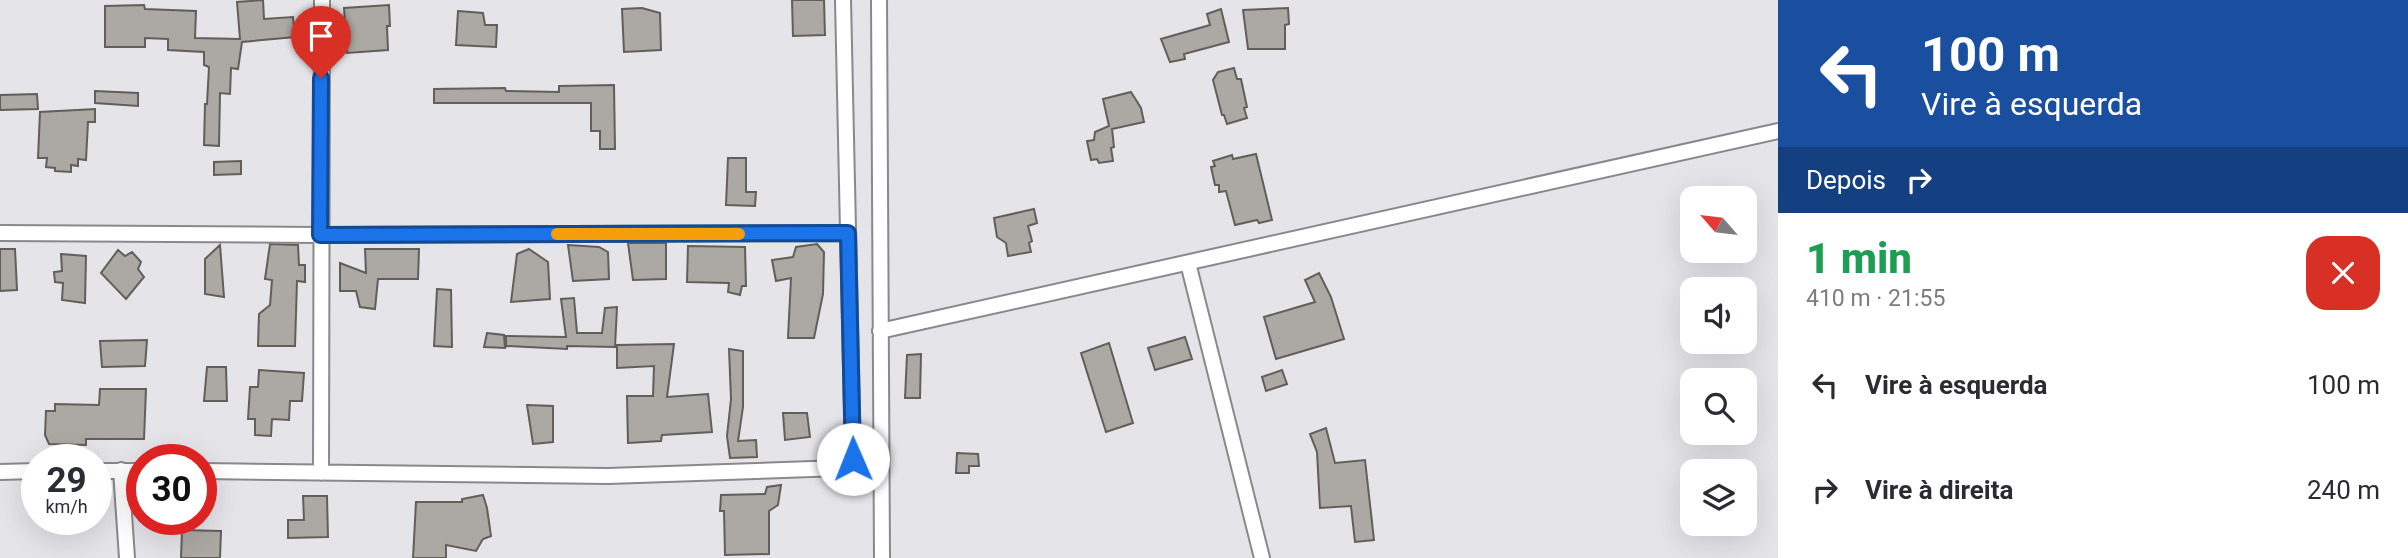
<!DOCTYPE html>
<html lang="pt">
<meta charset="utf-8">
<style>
body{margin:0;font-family:Roboto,sans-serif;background:#f7f7f7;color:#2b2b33;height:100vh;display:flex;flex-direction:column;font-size:26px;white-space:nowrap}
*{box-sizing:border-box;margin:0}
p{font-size:23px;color:#7c7c81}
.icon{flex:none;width:38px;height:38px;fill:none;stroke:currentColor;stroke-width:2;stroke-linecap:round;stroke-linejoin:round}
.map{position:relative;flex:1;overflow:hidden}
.details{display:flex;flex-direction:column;background:#fff;width:630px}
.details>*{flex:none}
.hud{background:#1a4fa0;color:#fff;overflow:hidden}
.needle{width:46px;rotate:298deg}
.tools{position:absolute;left:1680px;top:186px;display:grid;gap:14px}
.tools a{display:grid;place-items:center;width:77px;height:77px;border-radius:14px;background:#fff;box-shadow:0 7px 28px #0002;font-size:35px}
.speed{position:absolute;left:21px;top:444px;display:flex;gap:14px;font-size:35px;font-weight:700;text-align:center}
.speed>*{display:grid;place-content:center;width:91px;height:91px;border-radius:50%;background:#fff;box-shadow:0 7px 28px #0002;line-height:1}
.speed small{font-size:18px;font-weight:400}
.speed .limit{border:10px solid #d22;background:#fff;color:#111}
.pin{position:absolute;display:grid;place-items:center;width:60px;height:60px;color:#fff;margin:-72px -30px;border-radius:50% 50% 50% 0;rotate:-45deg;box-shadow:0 0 7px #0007}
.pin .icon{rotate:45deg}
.me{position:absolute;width:77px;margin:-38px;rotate:359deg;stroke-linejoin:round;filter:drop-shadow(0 0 5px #0008)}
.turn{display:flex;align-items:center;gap:24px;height:147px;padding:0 28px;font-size:32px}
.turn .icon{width:91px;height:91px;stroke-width:2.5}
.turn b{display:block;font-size:49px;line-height:60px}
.then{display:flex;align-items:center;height:66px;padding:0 28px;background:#0003;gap:14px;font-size:26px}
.round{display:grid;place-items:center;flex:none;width:74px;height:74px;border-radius:21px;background:#f7f7f7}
.head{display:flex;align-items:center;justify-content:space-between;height:119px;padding:0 28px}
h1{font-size:42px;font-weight:800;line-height:52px;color:#1e9e55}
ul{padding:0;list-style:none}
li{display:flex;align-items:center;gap:21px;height:105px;padding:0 28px}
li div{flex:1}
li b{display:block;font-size:26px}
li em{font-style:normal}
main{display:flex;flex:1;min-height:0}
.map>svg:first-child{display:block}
</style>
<main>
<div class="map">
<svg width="1778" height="558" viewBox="0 0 1778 558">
<rect width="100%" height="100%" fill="#e4e4e9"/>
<!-- building -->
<path fill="#aca8a4" stroke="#625f5b" stroke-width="2" d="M 263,0 L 264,19 L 293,17 L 295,37 L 242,42 L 238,69 L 231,68 L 230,94 L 220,93 L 219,146 L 204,145 L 205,104 L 207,104 L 209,67 L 204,65 L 204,52 L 168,50 L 168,39 L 145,38 L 145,47 L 105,47 L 105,6 L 144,5 L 145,9 L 196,11 L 195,38 L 240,39 L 237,2 Z
M 792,0 L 824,0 L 825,35 L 793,36 Z
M 389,5 L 390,26 L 387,26 L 388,50 L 347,53 L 344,8 Z
M 642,8 L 660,13 L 661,50 L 624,52 L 622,9 Z
M 1288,8 L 1289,24 L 1285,25 L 1285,49 L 1248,49 L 1243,10 Z
M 1221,9 L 1229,42 L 1184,54 L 1185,59 L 1170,62 L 1161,39 L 1210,25 L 1207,14 Z
M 458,11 L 483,13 L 485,25 L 497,25 L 496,47 L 456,45 Z
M 1234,68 L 1237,79 L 1241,79 L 1247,107 L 1244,108 L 1247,118 L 1227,124 L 1224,115 L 1222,115 L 1213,80 L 1218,72 Z
M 614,85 L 615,149 L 600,149 L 600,131 L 591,131 L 591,103 L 434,103 L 434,89 L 505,88 L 506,91 L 559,92 L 559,86 Z
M 95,91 L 138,93 L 138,106 L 95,103 Z
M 1131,92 L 1141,108 L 1144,122 L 1112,129 L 1114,147 L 1111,148 L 1113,161 L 1099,163 L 1097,159 L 1091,160 L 1087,141 L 1094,140 L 1095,132 L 1109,126 L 1103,99 Z
M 37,94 L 38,109 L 0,110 L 0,95 Z
M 95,109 L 95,122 L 88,122 L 86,160 L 78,159 L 78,166 L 71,165 L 71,172 L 55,171 L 55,168 L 46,167 L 47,158 L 38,158 L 40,112 Z
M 1256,154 L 1272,220 L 1259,223 L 1257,220 L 1235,225 L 1226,191 L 1219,192 L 1219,185 L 1215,185 L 1211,167 L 1215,166 L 1213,161 L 1232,155 L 1233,159 Z
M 728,158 L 746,158 L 746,192 L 756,192 L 755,206 L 726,205 Z
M 241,161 L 241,174 L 214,175 L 214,162 Z
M 1034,209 L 1037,223 L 1028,226 L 1032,241 L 1029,243 L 1031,252 L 1008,256 L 1006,243 L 997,237 L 994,218 Z
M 628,243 L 666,243 L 666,279 L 633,280 Z
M 270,244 L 298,245 L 299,265 L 305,265 L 305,282 L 297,281 L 295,346 L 258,346 L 259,314 L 270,305 L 272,280 L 265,279 Z
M 817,244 L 824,252 L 823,294 L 814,338 L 788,338 L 791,278 L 776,281 L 772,260 L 793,257 L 796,247 Z
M 220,245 L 224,297 L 205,294 L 205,259 Z
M 568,245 L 599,247 L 608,252 L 609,279 L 573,281 Z
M 688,246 L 745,247 L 746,286 L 742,286 L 740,295 L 728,292 L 729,283 L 687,282 Z
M 0,249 L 15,249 L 17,290 L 0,291 Z
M 365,249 L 419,249 L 418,279 L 378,279 L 375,309 L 360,307 L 356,291 L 340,291 L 340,263 L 366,273 Z
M 529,249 L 548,262 L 550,299 L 511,302 L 517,254 Z
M 118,250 L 125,256 L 132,252 L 141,262 L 138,269 L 144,277 L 126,299 L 101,273 Z
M 61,254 L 86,256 L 85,303 L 62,300 L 63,283 L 55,282 L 54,272 L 62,271 Z
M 1319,273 L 1331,297 L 1344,339 L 1276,359 L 1264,317 L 1315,302 L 1305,280 Z
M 437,289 L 451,290 L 452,347 L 434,346 Z
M 574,298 L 577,333 L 602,333 L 605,308 L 617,307 L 615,347 L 567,346 L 567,349 L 506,346 L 506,336 L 566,337 L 561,299 Z
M 487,333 L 504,335 L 505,348 L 484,347 Z
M 1185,337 L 1192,359 L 1155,370 L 1148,348 Z
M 147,340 L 145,366 L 102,367 L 100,341 Z
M 1109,343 L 1133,423 L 1106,432 L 1081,353 Z
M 674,344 L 667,397 L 708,394 L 712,432 L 662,435 L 661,441 L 628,443 L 627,396 L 653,396 L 654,366 L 617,368 L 617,345 Z
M 729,349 L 743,351 L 743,407 L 738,441 L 756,440 L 757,457 L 730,458 L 727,436 L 731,399 Z
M 921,354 L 920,398 L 905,398 L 907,355 Z
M 207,367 L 226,367 L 227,401 L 204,401 Z
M 259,370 L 304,373 L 302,401 L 290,401 L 289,420 L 272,419 L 271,436 L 255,435 L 255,419 L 248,419 L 250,387 L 258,387 Z
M 1282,370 L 1287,384 L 1266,391 L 1262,377 Z
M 100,389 L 146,389 L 144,439 L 86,439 L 86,445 L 49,444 L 45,435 L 46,411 L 55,411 L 55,404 L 99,405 Z
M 527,405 L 553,406 L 553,442 L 533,444 Z
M 783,413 L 807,413 L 810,437 L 785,440 Z
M 1326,428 L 1335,463 L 1365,460 L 1374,540 L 1355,542 L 1351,506 L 1320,508 L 1317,452 L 1310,434 Z
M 957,453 L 978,454 L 979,466 L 969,466 L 969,473 L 956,473 Z
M 781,485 L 778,505 L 769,511 L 769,554 L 725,555 L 724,511 L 720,511 L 721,495 L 765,494 L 767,487 Z
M 483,495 L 487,508 L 491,536 L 483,539 L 476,551 L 446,545 L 446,558 L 413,558 L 416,502 L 462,502 L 462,499 Z
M 303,496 L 327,496 L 328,537 L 288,538 L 288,520 L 304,520 Z
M 182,530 L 221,531 L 220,558 L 181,558 Z"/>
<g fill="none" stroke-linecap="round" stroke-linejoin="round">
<defs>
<path id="minor" d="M 879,0 L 882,558
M 0,233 L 320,235 L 848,233
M 1188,263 L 1262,558
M 880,331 L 1778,131
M 121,470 L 127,558
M 96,471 L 142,471
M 201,471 L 608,476 L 841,468 L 853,459 L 843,0
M 0,472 L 37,471
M 321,473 L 322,0"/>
</defs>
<!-- minor casing -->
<use href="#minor" stroke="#89888d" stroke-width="18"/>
<!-- minor -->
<use href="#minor" stroke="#fff" stroke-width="14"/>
</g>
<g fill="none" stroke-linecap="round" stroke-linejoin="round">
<defs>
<path id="route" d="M 321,78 L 320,235 L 848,233 L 853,459"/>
</defs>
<!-- route casing -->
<use href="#route" stroke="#114b97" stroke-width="18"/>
<!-- route -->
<use href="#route" stroke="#1a73e8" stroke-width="12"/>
<!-- slow -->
<path stroke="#f59e0b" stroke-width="12" d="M 557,234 L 739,234"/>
</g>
</svg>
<div class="tools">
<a><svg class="needle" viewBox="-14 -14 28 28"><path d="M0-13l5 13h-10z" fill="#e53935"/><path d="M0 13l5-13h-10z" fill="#7c7c81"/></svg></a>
<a><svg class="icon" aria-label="sound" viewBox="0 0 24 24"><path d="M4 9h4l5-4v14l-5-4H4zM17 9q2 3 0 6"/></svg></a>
<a><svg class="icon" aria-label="search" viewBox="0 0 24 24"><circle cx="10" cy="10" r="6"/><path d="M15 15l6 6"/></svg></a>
<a><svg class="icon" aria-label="layers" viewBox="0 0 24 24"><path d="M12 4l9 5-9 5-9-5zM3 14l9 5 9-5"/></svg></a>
</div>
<div class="speed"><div>29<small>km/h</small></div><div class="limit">30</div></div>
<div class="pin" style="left:321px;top:78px;background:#d93025"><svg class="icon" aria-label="arrive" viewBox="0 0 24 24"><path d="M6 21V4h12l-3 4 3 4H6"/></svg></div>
<svg class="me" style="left:853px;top:459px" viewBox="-20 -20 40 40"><circle r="19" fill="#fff"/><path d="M0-13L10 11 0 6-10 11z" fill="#1a73e8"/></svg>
</div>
<section class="details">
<div class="hud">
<div class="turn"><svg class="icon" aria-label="left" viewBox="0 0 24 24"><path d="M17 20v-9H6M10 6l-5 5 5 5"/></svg><div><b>100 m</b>Vire à esquerda</div></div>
<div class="then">Depois<svg class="icon" aria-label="right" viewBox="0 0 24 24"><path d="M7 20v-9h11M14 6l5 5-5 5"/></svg></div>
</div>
<div class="head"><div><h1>1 min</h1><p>410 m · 21:55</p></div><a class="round" style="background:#d93025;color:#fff"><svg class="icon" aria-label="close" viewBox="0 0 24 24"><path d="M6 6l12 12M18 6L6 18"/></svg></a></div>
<ul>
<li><svg class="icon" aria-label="left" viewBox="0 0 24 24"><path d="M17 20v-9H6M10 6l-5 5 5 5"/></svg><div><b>Vire à esquerda</b></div><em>100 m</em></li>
<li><svg class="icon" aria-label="right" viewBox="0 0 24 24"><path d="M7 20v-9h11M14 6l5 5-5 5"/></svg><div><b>Vire à direita</b></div><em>240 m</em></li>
</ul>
</section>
</main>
